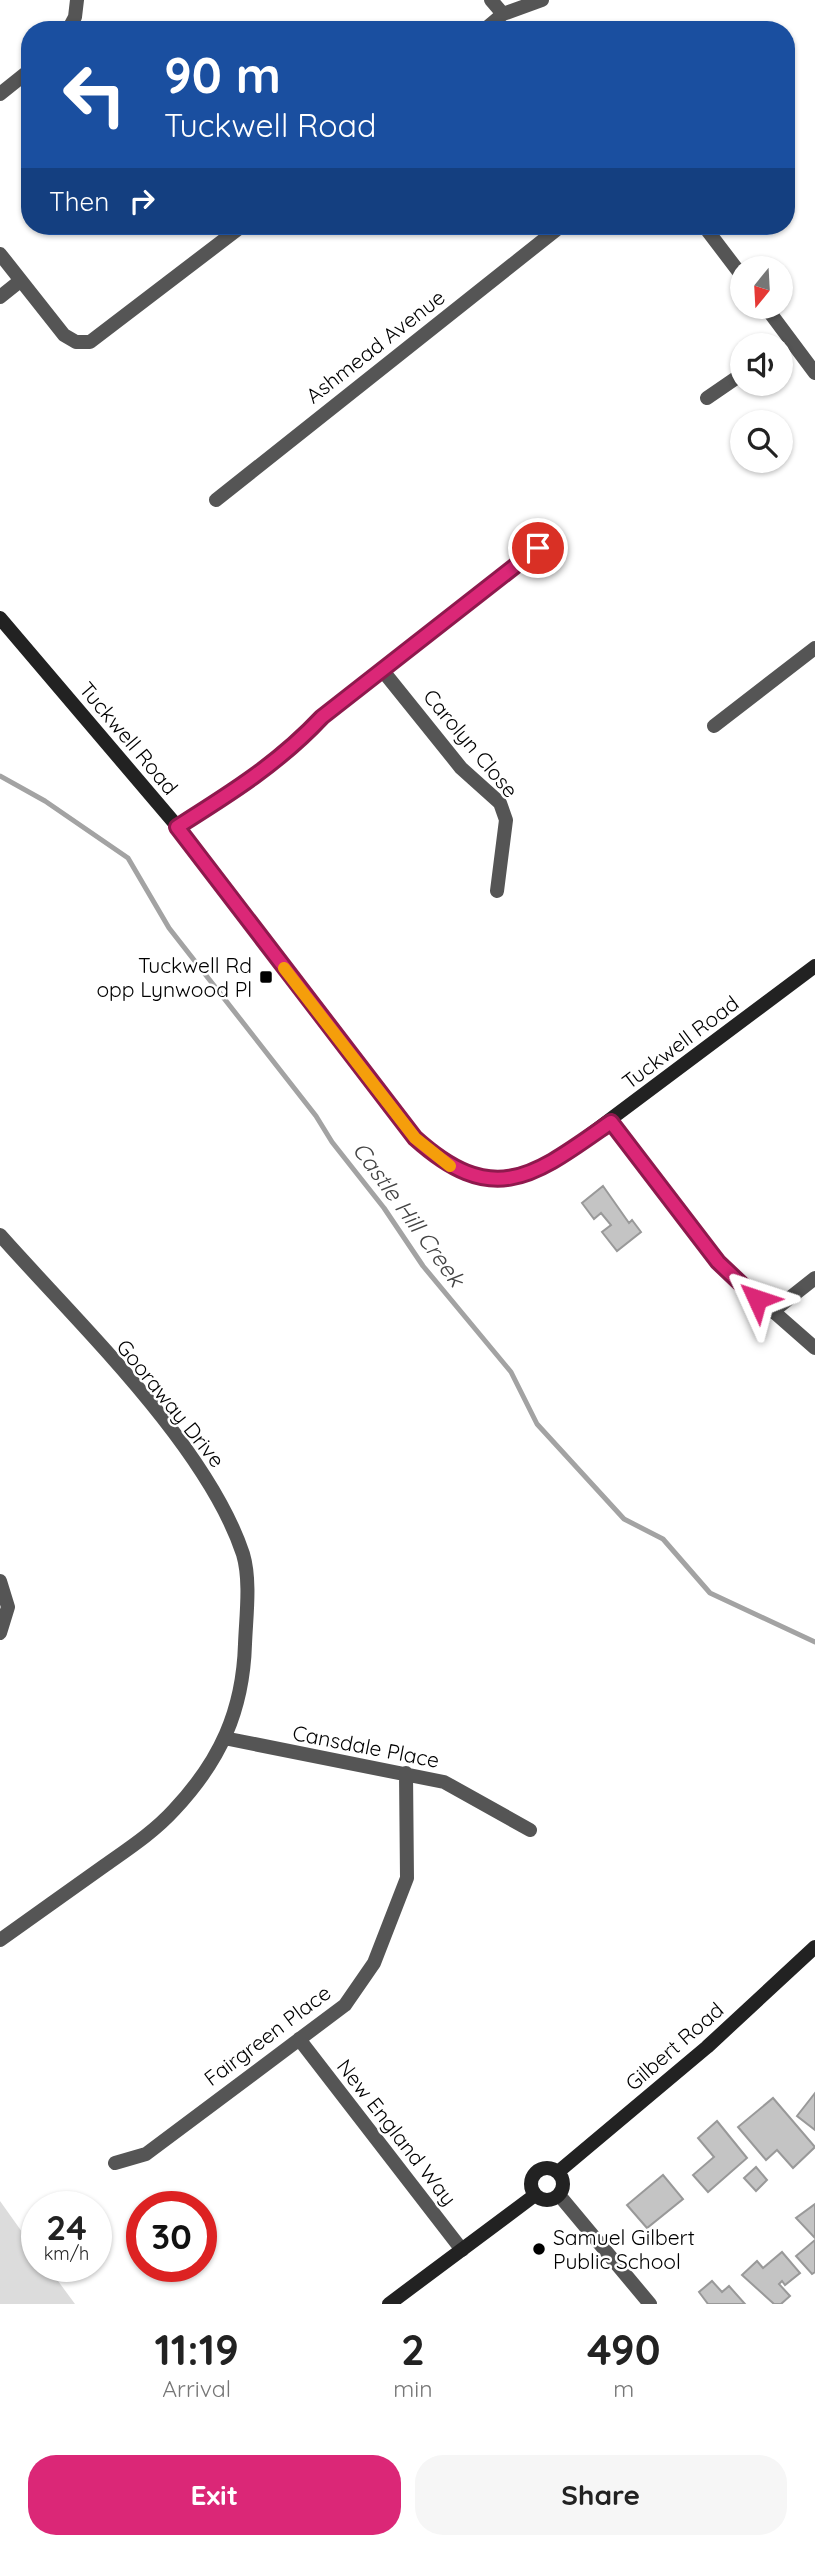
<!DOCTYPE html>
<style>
body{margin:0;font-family:Quicksand,sans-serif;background:#f6f6f6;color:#222;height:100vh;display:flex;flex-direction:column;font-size:26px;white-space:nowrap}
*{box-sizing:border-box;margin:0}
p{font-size:23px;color:#767676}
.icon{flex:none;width:38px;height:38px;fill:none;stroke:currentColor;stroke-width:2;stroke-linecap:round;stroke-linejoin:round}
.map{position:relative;height:2304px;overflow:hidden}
.side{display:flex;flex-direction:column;background:#fff;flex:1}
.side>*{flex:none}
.top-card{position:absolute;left:21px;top:21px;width:774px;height:214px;border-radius:28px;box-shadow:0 2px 5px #0004;background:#1a4fa0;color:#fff;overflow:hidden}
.needle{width:46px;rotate:198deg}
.buttons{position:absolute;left:730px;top:256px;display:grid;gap:14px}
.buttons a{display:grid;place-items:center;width:63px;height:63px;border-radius:50%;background:#fff;box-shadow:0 2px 5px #0004;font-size:35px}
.speed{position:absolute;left:21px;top:2191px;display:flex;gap:14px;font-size:35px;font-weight:700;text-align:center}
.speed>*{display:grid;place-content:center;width:91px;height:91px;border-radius:50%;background:#fff;box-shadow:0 2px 5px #0004;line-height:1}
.speed small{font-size:18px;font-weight:400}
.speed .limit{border:10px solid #d22;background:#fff;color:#111}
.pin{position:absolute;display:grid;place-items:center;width:60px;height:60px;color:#fff;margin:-30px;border:4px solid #fff;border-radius:50%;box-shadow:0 2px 7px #0007}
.me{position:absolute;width:77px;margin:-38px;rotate:312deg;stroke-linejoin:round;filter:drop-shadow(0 0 5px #0008)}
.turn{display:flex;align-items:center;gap:24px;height:147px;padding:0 28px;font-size:32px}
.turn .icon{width:91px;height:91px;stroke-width:2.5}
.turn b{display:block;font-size:49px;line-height:60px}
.then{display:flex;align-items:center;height:66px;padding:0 28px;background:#0003;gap:14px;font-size:26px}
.eta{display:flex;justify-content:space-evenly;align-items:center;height:119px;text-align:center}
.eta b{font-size:42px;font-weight:700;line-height:49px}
.action{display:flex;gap:14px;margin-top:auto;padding:14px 28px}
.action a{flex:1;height:80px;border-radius:28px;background:#db2777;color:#fff;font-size:28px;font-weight:700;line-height:80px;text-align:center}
.action a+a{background:#f6f6f6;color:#222}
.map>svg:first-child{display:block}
</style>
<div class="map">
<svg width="815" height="2304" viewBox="0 0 815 2304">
<rect width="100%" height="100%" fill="#fff"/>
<!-- green -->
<path fill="#dcdcdc" d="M 0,2201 L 37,2253 L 37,2266 L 47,2266 L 75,2304 L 0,2304 Z"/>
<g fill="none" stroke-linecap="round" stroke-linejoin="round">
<!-- stream -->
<path stroke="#a3a3a3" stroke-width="5" d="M 0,776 L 45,801 L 128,858 L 169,928 L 316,1116 L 332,1142 L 384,1208 L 423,1266 L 511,1372 L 537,1424 L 624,1519 L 663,1539 L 710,1593 L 815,1642"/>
</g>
<!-- building -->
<path fill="#c4c4c4" stroke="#999" stroke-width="2" d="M 603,1186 L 629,1223 L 632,1220 L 641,1232 L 617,1251 L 602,1232 L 611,1225 L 601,1213 L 594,1219 L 582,1203 Z
M 815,2093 L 815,2130 L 797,2116 Z
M 773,2098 L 815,2147 L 793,2168 L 777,2150 L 766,2160 L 738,2127 Z
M 717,2121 L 747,2158 L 708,2192 L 693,2175 L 714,2157 L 698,2138 Z
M 756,2167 L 767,2180 L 756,2191 L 744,2178 Z
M 663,2175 L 683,2199 L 647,2228 L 627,2205 Z
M 815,2204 L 815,2238 L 796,2218 Z
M 815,2240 L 815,2272 L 812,2274 L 796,2256 Z
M 782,2252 L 800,2273 L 785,2285 L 782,2281 L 779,2284 L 790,2296 L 781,2304 L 774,2304 L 742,2275 L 757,2261 L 763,2268 Z
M 712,2281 L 722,2292 L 729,2286 L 745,2304 L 708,2304 L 699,2292 Z"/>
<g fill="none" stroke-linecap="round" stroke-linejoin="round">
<!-- street -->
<path stroke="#555" stroke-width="14" d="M 491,0 L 503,14
M 68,30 L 75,17 L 77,0
M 484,30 L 503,14 L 542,0
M 0,94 L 30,70
M 704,226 L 742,276
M 0,254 L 64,335 L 76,342 L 90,342 L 242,226
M 0,297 L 20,281
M 765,306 L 815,373
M 707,398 L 742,374
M 216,500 L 561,226
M 383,671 L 461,768 L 500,803 L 506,820 L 497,891
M 714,726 L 815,648
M 177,826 C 230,794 280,762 322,717 L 538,548
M 611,1122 L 717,1262 L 815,1348
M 0,1235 C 77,1322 207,1445 243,1554 C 251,1581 246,1617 245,1644 C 243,1711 220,1761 174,1810 C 154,1832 128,1849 104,1866 C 69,1891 35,1915 0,1940
M 772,1312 L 815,1278
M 0,1581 L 8,1607 L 0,1633
M 224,1738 L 444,1782 L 530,1830
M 299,2039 L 462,2250
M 115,2163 L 146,2154 L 345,2005 L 374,1963 L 407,1878 L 406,1773
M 559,2195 L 650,2304"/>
<!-- secondary -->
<path stroke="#222" stroke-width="14" d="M 0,618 L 177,826 L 415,1138 C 462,1181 493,1189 552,1163 L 815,966
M531 2184a16 16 0 1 1 32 0a16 16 0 1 1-32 0Z
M 558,2172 L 707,2047 L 815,1947
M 389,2304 L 535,2195"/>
</g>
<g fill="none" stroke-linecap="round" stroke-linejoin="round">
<defs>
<path id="route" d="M 538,548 L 322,717 C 279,763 231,793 177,827 L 415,1138 C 495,1210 535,1175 611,1122 L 718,1262 L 757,1299"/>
</defs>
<!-- route casing -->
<use href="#route" stroke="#8e194d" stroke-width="18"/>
<!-- route -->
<use href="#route" stroke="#db2777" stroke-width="12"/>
<!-- slow -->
<path stroke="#f59e0b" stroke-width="12" d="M 284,968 L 415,1138 L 450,1166"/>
</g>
<!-- markers -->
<g fill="#000" stroke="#fff" stroke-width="2.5">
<rect x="259" y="970" width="14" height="14" rx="3.5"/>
<circle cx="539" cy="2249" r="7"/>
</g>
<g text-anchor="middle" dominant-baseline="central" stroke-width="5" stroke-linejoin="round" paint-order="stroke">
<!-- street labels -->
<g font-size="21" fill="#000" stroke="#fff">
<text transform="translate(375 346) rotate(-38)">Ashmead Avenue</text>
<text transform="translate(129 738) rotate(50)">Tuckwell Road</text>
<text transform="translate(471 743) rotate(50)">Carolyn Close</text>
<text transform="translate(680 1042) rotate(-37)">Tuckwell Road</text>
<text transform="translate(171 1403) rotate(51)">Gooraway Drive</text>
<text transform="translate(366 1746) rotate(11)">Cansdale Place</text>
<text transform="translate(267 2035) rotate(-37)">Fairgreen Place</text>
<text transform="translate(674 2046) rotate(-41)">Gilbert Road</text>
<text transform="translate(397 2132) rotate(52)">New England Way</text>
</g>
<!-- poi labels -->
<g font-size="21" fill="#000" stroke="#fff" text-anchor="end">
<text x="252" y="965">Tuckwell Rd<tspan x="252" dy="24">opp Lynwood Pl</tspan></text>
<text x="553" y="2237" text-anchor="start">Samuel Gilbert<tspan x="553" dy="24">Public School</tspan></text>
</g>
<!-- water labels -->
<g font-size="23" font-style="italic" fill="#444" stroke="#fff">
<text transform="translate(409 1214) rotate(54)">Castle Hill Creek</text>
</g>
</g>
</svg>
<div class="buttons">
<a><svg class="needle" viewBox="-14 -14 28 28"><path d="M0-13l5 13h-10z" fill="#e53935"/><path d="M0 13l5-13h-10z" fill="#767676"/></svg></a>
<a><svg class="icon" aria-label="sound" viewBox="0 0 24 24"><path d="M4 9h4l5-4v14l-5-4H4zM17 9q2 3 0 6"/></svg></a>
<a><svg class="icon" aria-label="search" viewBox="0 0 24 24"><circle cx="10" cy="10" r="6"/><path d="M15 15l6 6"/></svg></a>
</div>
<div class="speed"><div>24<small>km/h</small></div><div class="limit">30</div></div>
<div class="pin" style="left:538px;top:548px;background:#d93025"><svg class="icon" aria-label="arrive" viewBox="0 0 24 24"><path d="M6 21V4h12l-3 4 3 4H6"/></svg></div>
<svg class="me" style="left:757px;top:1299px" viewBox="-20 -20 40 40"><path d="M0-17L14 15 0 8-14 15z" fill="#db2777" stroke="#fff" stroke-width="4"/></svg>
<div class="top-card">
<div class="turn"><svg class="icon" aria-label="left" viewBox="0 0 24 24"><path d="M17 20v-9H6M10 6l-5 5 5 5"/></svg><div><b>90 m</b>Tuckwell Road</div></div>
<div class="then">Then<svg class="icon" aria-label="right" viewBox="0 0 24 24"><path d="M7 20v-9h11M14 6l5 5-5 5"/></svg></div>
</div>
</div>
<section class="side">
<div class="eta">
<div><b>11:19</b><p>Arrival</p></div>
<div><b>2</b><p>min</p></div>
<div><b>490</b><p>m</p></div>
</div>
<div class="action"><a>Exit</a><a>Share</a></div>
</section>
